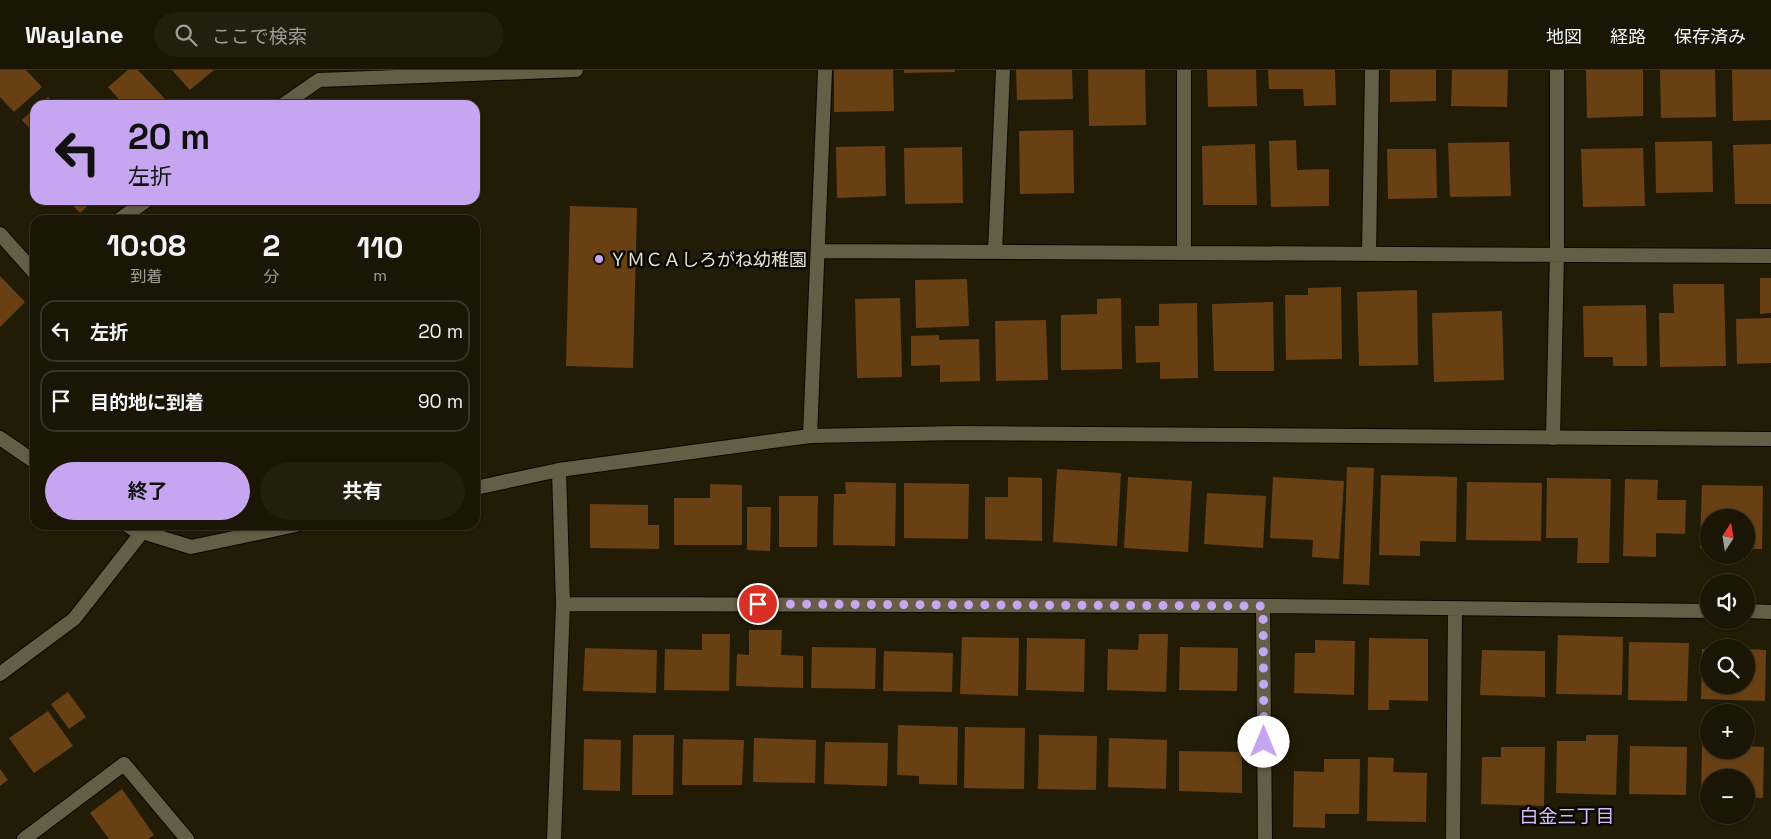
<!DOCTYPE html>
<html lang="ja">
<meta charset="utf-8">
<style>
body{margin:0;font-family:"Space Grotesk","Noto Sans JP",sans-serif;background:#231e0e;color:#f1f3f6;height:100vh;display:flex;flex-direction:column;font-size:19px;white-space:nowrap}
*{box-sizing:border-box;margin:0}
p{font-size:16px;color:#9f9f9a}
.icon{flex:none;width:28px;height:28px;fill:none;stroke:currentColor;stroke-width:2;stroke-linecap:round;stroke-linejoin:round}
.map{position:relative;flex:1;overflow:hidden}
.panel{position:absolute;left:30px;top:145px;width:450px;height:315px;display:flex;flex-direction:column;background:#1a1504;border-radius:15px;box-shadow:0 1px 4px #0004,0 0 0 1px #383426}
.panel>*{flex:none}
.top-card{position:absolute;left:30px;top:30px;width:450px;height:105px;border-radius:15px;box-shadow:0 1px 4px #0004,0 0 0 1px #383426;background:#c6a6f0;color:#111;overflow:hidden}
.needle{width:32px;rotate:12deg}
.tools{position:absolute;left:1700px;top:439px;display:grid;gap:10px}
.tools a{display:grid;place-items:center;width:55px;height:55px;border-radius:50%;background:#1a1504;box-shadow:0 1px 4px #0004,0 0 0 1px #383426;font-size:25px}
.pin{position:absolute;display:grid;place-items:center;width:42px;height:42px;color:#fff;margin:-21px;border:2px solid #fff;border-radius:50%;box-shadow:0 1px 5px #0007}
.me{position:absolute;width:55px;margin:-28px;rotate:0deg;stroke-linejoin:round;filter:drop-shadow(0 0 4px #0008)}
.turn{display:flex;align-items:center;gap:18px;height:105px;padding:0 15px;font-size:22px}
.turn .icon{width:65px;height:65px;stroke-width:2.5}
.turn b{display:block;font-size:35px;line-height:42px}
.eta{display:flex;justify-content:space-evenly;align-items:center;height:85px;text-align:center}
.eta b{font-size:30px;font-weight:700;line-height:35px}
.action{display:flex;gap:10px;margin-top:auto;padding:10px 15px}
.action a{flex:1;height:58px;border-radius:30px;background:#c6a6f0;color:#111;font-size:20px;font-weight:700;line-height:58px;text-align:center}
.action a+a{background:#231e0e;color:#f1f3f6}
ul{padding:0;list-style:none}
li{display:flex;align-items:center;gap:15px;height:62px;margin:0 10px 8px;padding:0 5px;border:2px solid #383426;border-radius:15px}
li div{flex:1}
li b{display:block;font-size:19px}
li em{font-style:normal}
header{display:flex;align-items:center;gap:30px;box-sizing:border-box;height:70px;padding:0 25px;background:#1a1504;border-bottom:1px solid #383426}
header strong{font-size:24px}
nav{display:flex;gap:28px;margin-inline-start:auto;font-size:18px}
.search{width:350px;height:45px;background:#231e0e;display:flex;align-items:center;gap:12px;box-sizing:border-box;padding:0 18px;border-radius:28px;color:#9f9f9a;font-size:19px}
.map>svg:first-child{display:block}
</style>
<header>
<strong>Waylane</strong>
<div class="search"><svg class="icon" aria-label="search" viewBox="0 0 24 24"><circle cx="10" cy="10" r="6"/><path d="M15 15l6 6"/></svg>ここで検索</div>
<nav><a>地図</a><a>経路</a><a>保存済み</a></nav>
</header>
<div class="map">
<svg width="1771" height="769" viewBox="0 0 1771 769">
<rect width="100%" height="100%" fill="#221c06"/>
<!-- building -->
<path fill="#694013" d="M 0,0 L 26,0 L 42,17 L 14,42 L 0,27 Z
M 128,0 L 138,0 L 166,30 L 161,35 L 124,35 L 108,17 Z
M 172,0 L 214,0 L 190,20 Z
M 834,0 L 893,0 L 894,41 L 834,42 Z
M 904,0 L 955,0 L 955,2 L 904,3 Z
M 1016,0 L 1072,0 L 1073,29 L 1017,30 Z
M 1088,0 L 1145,0 L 1146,55 L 1089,56 Z
M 1207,0 L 1256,0 L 1257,36 L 1208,37 Z
M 1268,0 L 1335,0 L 1336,35 L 1304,36 L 1303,19 L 1269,19 Z
M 1390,0 L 1436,0 L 1436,31 L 1390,32 Z
M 1452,0 L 1508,0 L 1507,37 L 1451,36 Z
M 1586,0 L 1643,0 L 1643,46 L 1587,48 Z
M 1660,0 L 1715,0 L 1716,47 L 1661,48 Z
M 1732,0 L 1771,0 L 1771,50 L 1733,51 Z
M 48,27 L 56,35 L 39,35 Z
M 35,38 L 35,64 L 22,50 Z
M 1073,60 L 1074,123 L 1020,124 L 1019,61 Z
M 1296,70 L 1297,100 L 1329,99 L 1329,136 L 1271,137 L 1269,71 Z
M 1712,71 L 1713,122 L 1656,123 L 1655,72 Z
M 1509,72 L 1511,126 L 1450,127 L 1448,73 Z
M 1255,74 L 1257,135 L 1203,135 L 1202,76 Z
M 1771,74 L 1771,134 L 1735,134 L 1733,75 Z
M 885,76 L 886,126 L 837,128 L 836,77 Z
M 962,77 L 963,133 L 905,134 L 904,78 Z
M 1643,78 L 1645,136 L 1583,137 L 1581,79 Z
M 1387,79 L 1436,79 L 1437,128 L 1388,129 Z
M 68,130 L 94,130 L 80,143 Z
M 570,136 L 637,138 L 633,298 L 566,296 Z
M 0,206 L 25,232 L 0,257 Z
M 1760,208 L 1771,208 L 1771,243 L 1760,244 Z
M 967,209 L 969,256 L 916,258 L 915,210 Z
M 1673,214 L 1724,214 L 1726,296 L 1660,297 L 1659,243 L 1674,243 Z
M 1341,217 L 1342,289 L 1286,290 L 1285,225 L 1308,225 L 1308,218 Z
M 1417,220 L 1418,295 L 1359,296 L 1357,222 Z
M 900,228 L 902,307 L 857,308 L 855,229 Z
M 1121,228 L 1122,299 L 1061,300 L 1061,245 L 1097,244 L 1097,229 Z
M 1273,232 L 1274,301 L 1214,301 L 1212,234 Z
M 1197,233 L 1198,308 L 1160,309 L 1160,292 L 1136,293 L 1135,256 L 1159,256 L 1159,234 Z
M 1646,235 L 1647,296 L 1613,296 L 1613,287 L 1584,287 L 1583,236 Z
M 1502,241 L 1504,310 L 1434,312 L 1432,243 Z
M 1771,248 L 1771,293 L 1737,294 L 1736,249 Z
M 1046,250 L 1048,310 L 996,311 L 995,251 Z
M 939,265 L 939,270 L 979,269 L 980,311 L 940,312 L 940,295 L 911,296 L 911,266 Z
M 1347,397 L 1374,398 L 1369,515 L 1343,514 Z
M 1057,399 L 1121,403 L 1117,476 L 1053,472 Z
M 1381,405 L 1457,407 L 1456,472 L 1420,471 L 1420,486 L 1379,485 Z
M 1008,407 L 1042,408 L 1042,471 L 985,469 L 985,427 L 1008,427 Z
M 1128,407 L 1192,411 L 1188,482 L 1124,478 Z
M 1273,407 L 1344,411 L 1339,489 L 1312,487 L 1313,470 L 1270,468 Z
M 1547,408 L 1611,409 L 1609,493 L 1577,493 L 1578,468 L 1546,468 Z
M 1625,409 L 1658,410 L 1657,430 L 1686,430 L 1685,464 L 1656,463 L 1656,487 L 1623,486 Z
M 845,412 L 896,413 L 895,476 L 833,475 L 834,424 L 846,424 Z
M 1467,412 L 1542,413 L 1541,471 L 1466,470 Z
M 904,413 L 969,414 L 968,469 L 904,468 Z
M 710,414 L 742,415 L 742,475 L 674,475 L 674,428 L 710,428 Z
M 1702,415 L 1763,416 L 1762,479 L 1746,479 L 1746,448 L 1709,448 L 1709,479 L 1700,478 Z
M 1207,423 L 1266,426 L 1263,478 L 1204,474 Z
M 779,426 L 818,426 L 817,477 L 779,477 Z
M 590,434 L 648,435 L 648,455 L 659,455 L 659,479 L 590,478 Z
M 747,437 L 771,437 L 770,481 L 747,480 Z
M 749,560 L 782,560 L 781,585 L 803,586 L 803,618 L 736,616 L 737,584 L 749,585 Z
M 702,564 L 730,564 L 729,621 L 664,620 L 665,579 L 702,580 Z
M 1139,564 L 1168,564 L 1166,622 L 1107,620 L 1108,579 L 1138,580 Z
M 1558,565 L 1623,567 L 1622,625 L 1556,624 Z
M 962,567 L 1019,568 L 1018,626 L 960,624 Z
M 1027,568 L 1085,569 L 1084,622 L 1026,620 Z
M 1369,568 L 1428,569 L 1428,631 L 1389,630 L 1389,640 L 1368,640 Z
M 1315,570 L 1355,571 L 1354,625 L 1294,623 L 1295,583 L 1315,583 Z
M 1629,572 L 1689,573 L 1687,631 L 1628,630 Z
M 812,577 L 876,578 L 875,619 L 811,618 Z
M 1180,577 L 1238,578 L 1237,621 L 1179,620 Z
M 585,578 L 657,580 L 656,623 L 583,621 Z
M 1702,579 L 1709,579 L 1709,615 L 1746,615 L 1746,579 L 1766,580 L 1765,631 L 1701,629 Z
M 1482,580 L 1545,581 L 1545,627 L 1480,625 Z
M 884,581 L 953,583 L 952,622 L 883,621 Z
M 68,622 L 86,647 L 69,659 L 51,634 Z
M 48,641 L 73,676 L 34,703 L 9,668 Z
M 898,655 L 958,657 L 957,715 L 919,714 L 919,706 L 897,705 Z
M 965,657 L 1025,658 L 1024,719 L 964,718 Z
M 633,665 L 674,665 L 673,725 L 632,725 Z
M 1039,665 L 1097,666 L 1096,720 L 1038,719 Z
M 1586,665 L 1618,665 L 1616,725 L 1556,723 L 1557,671 L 1586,671 Z
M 754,668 L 816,670 L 815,713 L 753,712 Z
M 1109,668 L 1167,670 L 1166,719 L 1108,717 Z
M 584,669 L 621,670 L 620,721 L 583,720 Z
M 683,669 L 744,670 L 742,715 L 682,715 Z
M 825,672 L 888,673 L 887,716 L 824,714 Z
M 1630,676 L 1687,677 L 1686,725 L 1629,724 Z
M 1702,676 L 1709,676 L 1709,680 L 1746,680 L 1746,676 L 1764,677 L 1763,728 L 1746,727 L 1746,708 L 1709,708 L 1709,726 L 1701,726 Z
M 1501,677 L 1545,677 L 1544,736 L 1481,734 L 1482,687 L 1501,687 Z
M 1179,681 L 1242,682 L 1242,723 L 1179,721 Z
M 1368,687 L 1394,688 L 1393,702 L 1427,703 L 1426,752 L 1367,751 Z
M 1324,689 L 1360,689 L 1359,744 L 1325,744 L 1325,758 L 1293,757 L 1294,701 L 1324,702 Z
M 0,699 L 8,710 L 0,716 Z
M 122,719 L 154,765 L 148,769 L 109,769 L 90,743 Z"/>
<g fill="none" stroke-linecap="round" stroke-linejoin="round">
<defs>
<path id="minor" d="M 283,35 L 319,10 L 576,0
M 119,150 L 147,130
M 0,164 L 35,203
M 818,181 L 1771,186
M 995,182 L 1003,0
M 1184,183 L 1184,0
M 1369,184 L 1372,0
M 810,366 L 825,0
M 1553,368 L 1557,184 L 1557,0
M 563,534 L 1263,536 L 1709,541
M 1263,536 L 1265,769
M 1746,541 L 1771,542
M 0,604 L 74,549 L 143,461
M 24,769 L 124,694 L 187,769
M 554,769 L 563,534 L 559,400
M 1453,769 L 1455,539"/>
<path id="tertiary" d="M 0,368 L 35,392
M 475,418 L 559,400 L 810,366 L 958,363 L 1771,369
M 127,455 L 133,459 L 191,477 L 296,455"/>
</defs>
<!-- minor casing -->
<use href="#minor" stroke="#0b0600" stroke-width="16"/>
<!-- tertiary casing -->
<use href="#tertiary" stroke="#0b0600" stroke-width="16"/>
<!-- minor -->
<use href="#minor" stroke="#655e46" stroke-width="14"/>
<!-- tertiary -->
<use href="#tertiary" stroke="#655e46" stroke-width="14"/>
</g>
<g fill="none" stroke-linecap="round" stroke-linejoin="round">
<!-- route -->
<path stroke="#c6a6f0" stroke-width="9" stroke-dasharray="0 16.2" d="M 758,534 L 1263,536 L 1264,672"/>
</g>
<!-- markers -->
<circle fill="#c6a6f0" stroke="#090702" stroke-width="2" cx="599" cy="189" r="5"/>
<g text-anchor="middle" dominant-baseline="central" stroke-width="5" stroke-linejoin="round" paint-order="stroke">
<!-- poi labels -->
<g font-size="18" fill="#e4e1d3" stroke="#090702" text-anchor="start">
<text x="609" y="189">ＹＭＣＡしろがね幼稚園</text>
</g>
<!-- neighbourhood labels -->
<g font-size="19" fill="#d7b9fe" stroke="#090702">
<text x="1567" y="746">白金三丁目</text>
</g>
</g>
</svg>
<div class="tools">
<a><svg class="needle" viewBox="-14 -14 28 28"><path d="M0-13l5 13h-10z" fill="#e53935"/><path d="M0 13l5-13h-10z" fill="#9f9f9a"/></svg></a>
<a><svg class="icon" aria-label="sound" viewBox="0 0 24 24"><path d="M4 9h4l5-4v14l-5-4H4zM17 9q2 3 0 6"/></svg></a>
<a><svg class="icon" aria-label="search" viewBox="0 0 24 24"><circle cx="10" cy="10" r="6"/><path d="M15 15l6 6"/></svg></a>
<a>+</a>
<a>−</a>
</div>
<div class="pin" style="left:758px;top:534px;background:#d93025"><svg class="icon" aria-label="arrive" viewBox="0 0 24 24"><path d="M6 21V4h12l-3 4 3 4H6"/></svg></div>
<svg class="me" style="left:1264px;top:672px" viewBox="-20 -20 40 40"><circle r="19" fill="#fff"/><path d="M0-13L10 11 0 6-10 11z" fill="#c6a6f0"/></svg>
<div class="top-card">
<div class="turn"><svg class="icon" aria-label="left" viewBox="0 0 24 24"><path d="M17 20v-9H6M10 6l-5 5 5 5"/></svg><div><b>20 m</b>左折</div></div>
</div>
<section class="panel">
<div class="eta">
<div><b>10:08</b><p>到着</p></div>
<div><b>2</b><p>分</p></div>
<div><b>110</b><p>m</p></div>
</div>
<ul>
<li><svg class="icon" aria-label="left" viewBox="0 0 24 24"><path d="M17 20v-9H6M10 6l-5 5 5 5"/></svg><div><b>左折</b></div><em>20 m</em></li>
<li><svg class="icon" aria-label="arrive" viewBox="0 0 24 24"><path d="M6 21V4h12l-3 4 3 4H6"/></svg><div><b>目的地に到着</b></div><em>90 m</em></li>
</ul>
<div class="action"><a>終了</a><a>共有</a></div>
</section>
</div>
